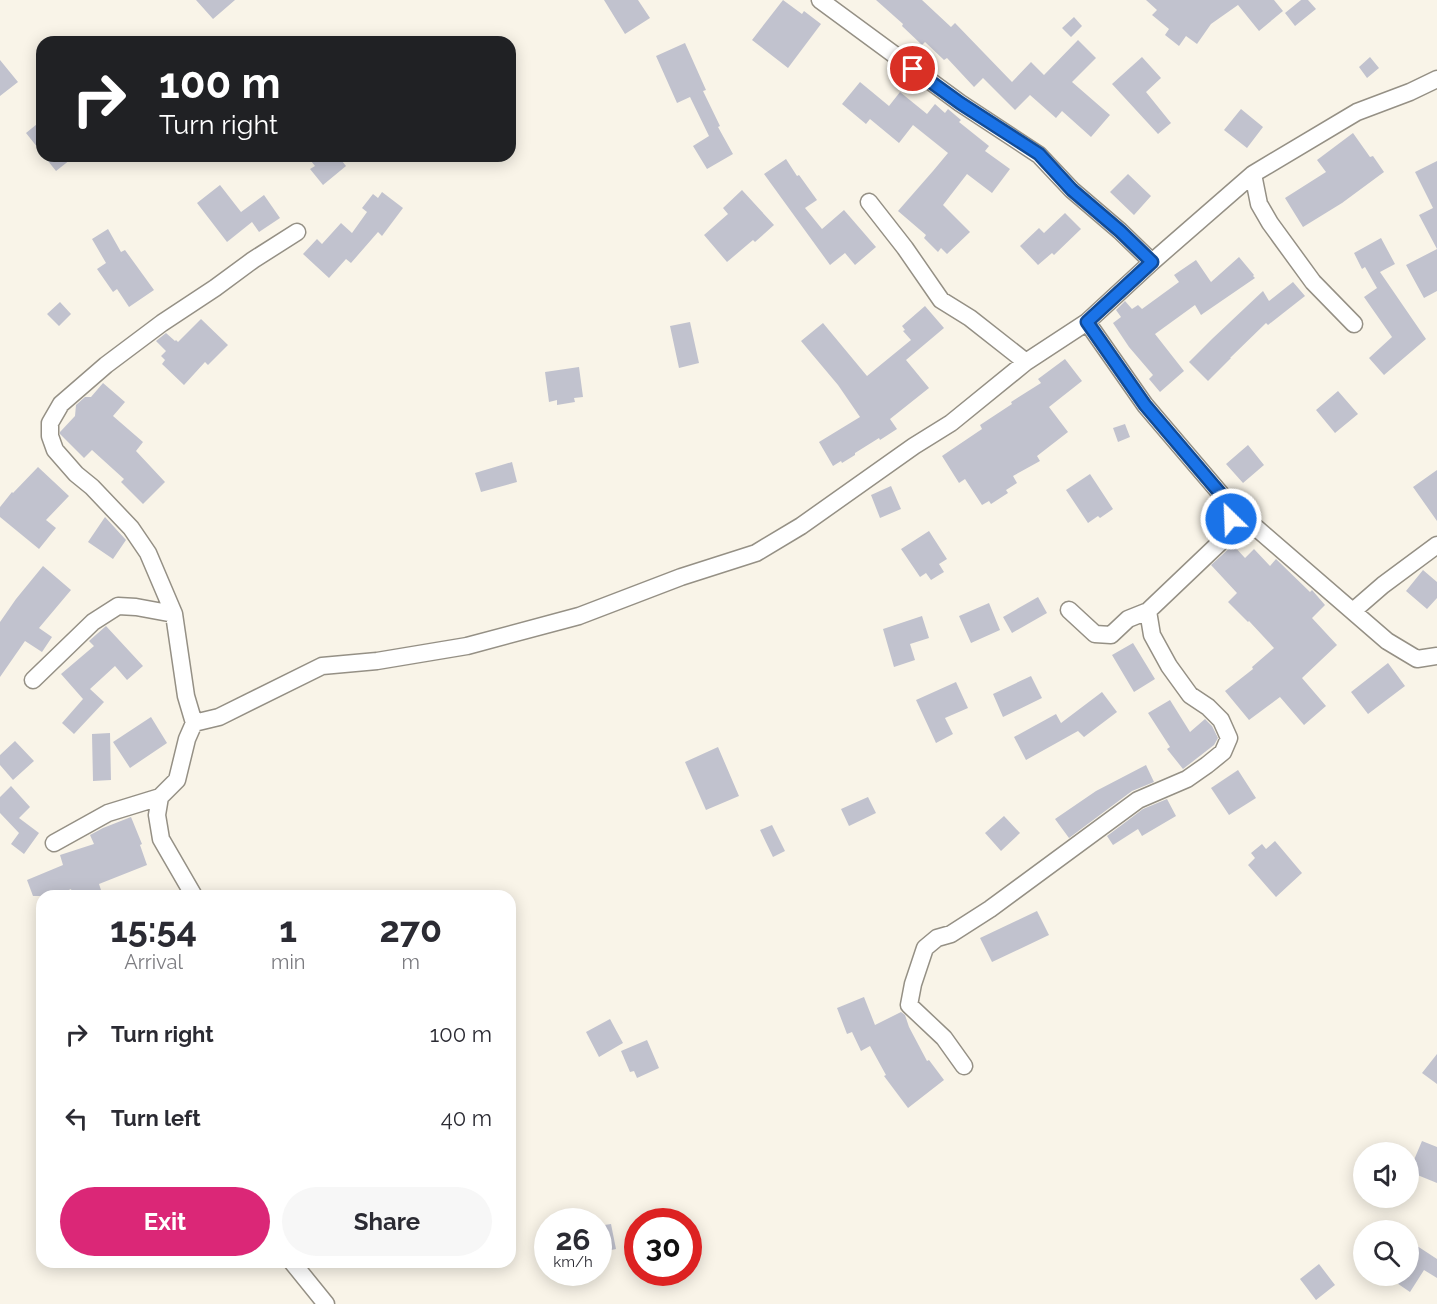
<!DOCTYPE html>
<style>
body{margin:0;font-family:Raleway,sans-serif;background:#f7f7f7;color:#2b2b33;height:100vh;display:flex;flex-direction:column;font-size:22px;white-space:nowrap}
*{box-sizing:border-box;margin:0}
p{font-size:20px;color:#7c7c81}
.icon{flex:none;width:33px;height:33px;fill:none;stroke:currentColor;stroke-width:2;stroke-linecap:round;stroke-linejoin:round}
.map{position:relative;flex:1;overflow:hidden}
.details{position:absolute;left:36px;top:890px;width:480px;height:378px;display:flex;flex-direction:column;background:#fff;border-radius:18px;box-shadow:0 3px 15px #0003}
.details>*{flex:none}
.guide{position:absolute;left:36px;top:36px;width:480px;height:126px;border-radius:18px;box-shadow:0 3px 15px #0003;background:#202124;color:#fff;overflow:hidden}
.controls{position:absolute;left:1353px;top:1142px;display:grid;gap:12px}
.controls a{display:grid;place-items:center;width:66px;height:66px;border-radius:50%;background:#fff;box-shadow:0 3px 15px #0003;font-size:30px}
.speed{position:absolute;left:534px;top:1208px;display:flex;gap:12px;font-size:30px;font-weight:700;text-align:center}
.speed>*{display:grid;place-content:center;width:78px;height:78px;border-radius:50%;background:#fff;box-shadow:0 3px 15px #0003;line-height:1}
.speed small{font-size:15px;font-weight:400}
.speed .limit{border:9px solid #d22;background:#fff;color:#111}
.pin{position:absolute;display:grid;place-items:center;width:51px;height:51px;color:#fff;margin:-26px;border:3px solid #fff;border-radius:50%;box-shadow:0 2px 6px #0007}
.me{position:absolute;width:66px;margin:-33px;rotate:336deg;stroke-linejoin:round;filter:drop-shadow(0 0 4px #0008)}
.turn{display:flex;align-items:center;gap:21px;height:126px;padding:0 24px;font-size:27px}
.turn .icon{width:78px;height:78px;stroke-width:2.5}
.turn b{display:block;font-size:42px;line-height:51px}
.eta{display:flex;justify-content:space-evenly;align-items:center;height:102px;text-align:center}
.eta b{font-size:36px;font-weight:700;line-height:42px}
.button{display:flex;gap:12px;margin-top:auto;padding:12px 24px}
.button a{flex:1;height:69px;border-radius:36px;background:#db2777;color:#fff;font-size:24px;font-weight:700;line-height:69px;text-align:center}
.button a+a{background:#f7f7f7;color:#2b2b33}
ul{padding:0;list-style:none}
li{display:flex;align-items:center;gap:18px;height:84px;padding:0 24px}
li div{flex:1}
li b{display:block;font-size:22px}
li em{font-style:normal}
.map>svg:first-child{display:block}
</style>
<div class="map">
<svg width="1437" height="1304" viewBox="0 0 1437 1304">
<rect width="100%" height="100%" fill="#f9f4e8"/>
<!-- building -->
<path fill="#c1c2ce" d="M 196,0 L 235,0 L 213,19 Z
M 604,0 L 638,0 L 650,18 L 625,34 Z
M 783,0 L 802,14 L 804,11 L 821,24 L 788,68 L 752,40 Z
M 876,0 L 922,0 L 951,27 L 955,23 L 1012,82 L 1031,62 L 1044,75 L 1078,40 L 1096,58 L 1072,82 L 1110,115 L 1091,137 L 1062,111 L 1056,118 L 1030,95 L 1015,110 L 983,78 L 974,87 L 947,58 L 944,60 L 925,42 L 922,45 L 902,26 L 903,24 Z
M 1146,0 L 1274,0 L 1283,11 L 1259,31 L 1238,5 L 1211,24 L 1197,44 L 1186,36 L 1179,46 L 1165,35 L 1169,29 L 1152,15 L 1157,10 Z
M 1301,0 L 1308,0 L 1316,9 L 1295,26 L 1285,13 Z
M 1074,17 L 1082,26 L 1071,37 L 1062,28 Z
M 685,43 L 706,90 L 703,91 L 720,126 L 718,127 L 733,154 L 707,169 L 693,146 L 709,136 L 690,97 L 677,103 L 656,56 Z
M 1142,57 L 1161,78 L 1146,92 L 1171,123 L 1158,134 L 1112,84 Z
M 1370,57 L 1379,68 L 1367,78 L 1359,67 Z
M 0,60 L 18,82 L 0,96 Z
M 860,82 L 889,106 L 900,92 L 927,114 L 935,104 L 945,113 L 948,109 L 961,120 L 959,122 L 989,146 L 985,151 L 1010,169 L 992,193 L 967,174 L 943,205 L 970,232 L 947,254 L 941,248 L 938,252 L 924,238 L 926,235 L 898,211 L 933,171 L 948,153 L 913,125 L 899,143 L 870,119 L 866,124 L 842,104 Z
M 1241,109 L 1263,127 L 1247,148 L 1224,130 Z
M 42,120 L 42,153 L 26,133 Z
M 1353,133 L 1370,157 L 1373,156 L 1384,172 L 1342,203 L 1303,227 L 1285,198 L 1326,172 L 1317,160 Z
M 44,156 L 75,156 L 56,171 Z
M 307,156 L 338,156 L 346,166 L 323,185 L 310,169 L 315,166 Z
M 786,159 L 797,176 L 799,175 L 817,200 L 805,208 L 822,229 L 844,210 L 876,247 L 855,265 L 845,253 L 830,265 L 764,174 Z
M 1437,161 L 1437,291 L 1424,298 L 1406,265 L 1437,249 L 1419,215 L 1433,208 L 1415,172 Z
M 1128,174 L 1151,196 L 1134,215 L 1110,192 Z
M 220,185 L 241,212 L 264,195 L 280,218 L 259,232 L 252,222 L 227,242 L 197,203 Z
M 742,190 L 774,225 L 755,242 L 753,240 L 727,262 L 704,235 L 728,214 L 723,208 Z
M 382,192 L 403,208 L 382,236 L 378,232 L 351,263 L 346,259 L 329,278 L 303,254 L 317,239 L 322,244 L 341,223 L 352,233 L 367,212 L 362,208 L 373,194 L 378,198 Z
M 1065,213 L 1081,229 L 1054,255 L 1052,253 L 1038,265 L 1020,246 L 1039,228 L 1044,233 Z
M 108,229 L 121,252 L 125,250 L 154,290 L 129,307 L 117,289 L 113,292 L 97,269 L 106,263 L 92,239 Z
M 1381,238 L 1395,264 L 1380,272 L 1426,339 L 1384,375 L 1369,358 L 1392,337 L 1364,297 L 1377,288 L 1365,267 L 1362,269 L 1354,253 Z
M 1239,257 L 1254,275 L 1253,276 L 1255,278 L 1201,315 L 1195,305 L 1155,334 L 1184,371 L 1160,392 L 1149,379 L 1153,375 L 1129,347 L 1113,323 L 1121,317 L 1116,310 L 1125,301 L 1132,309 L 1138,305 L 1142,309 L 1179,282 L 1174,275 L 1196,260 L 1211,282 Z
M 1293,282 L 1305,296 L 1268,325 L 1266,323 L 1230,358 L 1231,358 L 1208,381 L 1189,362 L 1212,339 L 1263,291 L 1269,301 Z
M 60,302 L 71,314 L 59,326 L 47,314 Z
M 925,306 L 944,328 L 906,360 L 929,388 L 890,419 L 897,429 L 880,440 L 879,438 L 855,453 L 855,455 L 842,463 L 841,461 L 833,466 L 819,442 L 860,417 L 838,385 L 801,341 L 823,323 L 867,376 L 911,340 L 903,331 L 905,330 L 902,326 Z
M 201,319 L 228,345 L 208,365 L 205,362 L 184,385 L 162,364 L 165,360 L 161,356 L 166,351 L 156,341 L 166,333 L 175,341 L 176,340 L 178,342 Z
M 690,322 L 699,363 L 679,368 L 670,326 Z
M 1065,359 L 1082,381 L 1049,407 L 1068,432 L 1037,456 L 1040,461 L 1013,476 L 1017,483 L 1006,490 L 1008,493 L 991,504 L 989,501 L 982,505 L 965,479 L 959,483 L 942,456 L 982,429 L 980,425 L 1012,404 L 1011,402 L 1041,383 L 1038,379 Z
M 579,367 L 583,397 L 574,398 L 575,402 L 557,405 L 557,400 L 549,402 L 545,372 Z
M 103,383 L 125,402 L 113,416 L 143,442 L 136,451 L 165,482 L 143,504 L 121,482 L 124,479 L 92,450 L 84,458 L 60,434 L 60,432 L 75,416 L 76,405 L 85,397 L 91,397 Z
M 1338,391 L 1358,414 L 1335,433 L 1316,410 Z
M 1125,424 L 1130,437 L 1118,442 L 1113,428 Z
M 1248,445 L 1264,465 L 1243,483 L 1226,464 Z
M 512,462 L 517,482 L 481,492 L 475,473 Z
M 38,467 L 69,496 L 46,520 L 56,528 L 39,549 L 0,517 L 0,507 L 12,492 L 13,493 Z
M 1437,470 L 1437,521 L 1413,487 Z
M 1090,474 L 1113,509 L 1100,518 L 1098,516 L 1088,523 L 1066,490 Z
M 891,486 L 901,509 L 880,518 L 871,495 Z
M 105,517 L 126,540 L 113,559 L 88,542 Z
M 929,531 L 947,559 L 939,564 L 944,572 L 931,580 L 926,573 L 920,577 L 901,549 Z
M 1233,545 L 1245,558 L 1254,549 L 1270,566 L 1276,559 L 1310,592 L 1312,590 L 1325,605 L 1312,618 L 1337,645 L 1302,678 L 1326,706 L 1304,725 L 1280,697 L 1249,720 L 1225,691 L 1253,669 L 1252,667 L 1274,648 L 1249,621 L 1248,622 L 1228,602 L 1237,593 L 1211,565 Z
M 43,566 L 71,590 L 39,628 L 52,637 L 42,652 L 25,641 L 0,677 L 0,622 L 16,599 Z
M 1423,570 L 1437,582 L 1437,598 L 1427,609 L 1406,591 Z
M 1038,597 L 1047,613 L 1012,633 L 1003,617 Z
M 989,603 L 1000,630 L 971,643 L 959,616 Z
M 922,616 L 929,638 L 910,644 L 915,660 L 894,667 L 883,629 Z
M 106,626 L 143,666 L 127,680 L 115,666 L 90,689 L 104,702 L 74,734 L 62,723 L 83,699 L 61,674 L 94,646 L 89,641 Z
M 1133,643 L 1155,679 L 1134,692 L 1112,655 Z
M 1388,663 L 1405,686 L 1368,714 L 1351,692 Z
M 1031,676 L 1042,698 L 1003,717 L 993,694 Z
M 956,682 L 968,708 L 945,718 L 953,734 L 936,743 L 916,700 Z
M 1102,692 L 1117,712 L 1084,737 L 1078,731 L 1026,760 L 1014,737 L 1056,714 L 1061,723 Z
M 1170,700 L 1190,732 L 1205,719 L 1212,726 L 1218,738 L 1214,745 L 1183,769 L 1167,749 L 1170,747 L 1148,713 Z
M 151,717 L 167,743 L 130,768 L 113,742 Z
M 110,733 L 111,780 L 93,781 L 92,734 Z
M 15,741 L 34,761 L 13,780 L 0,765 L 0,755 Z
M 718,747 L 739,796 L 706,810 L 685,762 Z
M 1146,765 L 1154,782 L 1132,791 L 1069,838 L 1055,819 L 1096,791 Z
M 1238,770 L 1256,798 L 1229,815 L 1211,788 Z
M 11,786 L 30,807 L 19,818 L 39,833 L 24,854 L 11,844 L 19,833 L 0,813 L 0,797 Z
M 868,797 L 876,813 L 849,826 L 841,809 Z
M 1167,799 L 1176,816 L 1142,836 L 1138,829 L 1113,845 L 1107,836 L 1143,809 Z
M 1004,816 L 1020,833 L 1001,851 L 985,833 Z
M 131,817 L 142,844 L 140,845 L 147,865 L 99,884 L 103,896 L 73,896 L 71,889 L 55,896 L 33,896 L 27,880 L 63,865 L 60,855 L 94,844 L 90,835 L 103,828 Z
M 772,825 L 785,851 L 773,857 L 760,830 Z
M 1275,841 L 1302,873 L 1276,897 L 1248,865 L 1255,858 L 1251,853 L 1262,844 L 1266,849 Z
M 1037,911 L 1049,935 L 992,962 L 980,938 Z
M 864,997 L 875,1025 L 901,1012 L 905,1015 L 909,1027 L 927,1061 L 929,1060 L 944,1080 L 908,1108 L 884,1076 L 886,1075 L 870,1046 L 861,1051 L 852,1032 L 847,1034 L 837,1008 Z
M 610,1019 L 623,1043 L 599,1057 L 586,1032 Z
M 647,1040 L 659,1068 L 637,1078 L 634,1071 L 630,1072 L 621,1051 Z
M 1437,1054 L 1437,1084 L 1422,1073 Z
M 1422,1141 L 1437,1147 L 1437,1183 L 1415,1174 L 1417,1170 L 1411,1167 Z
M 611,1224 L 616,1249 L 602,1252 L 598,1235 L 598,1226 Z
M 1408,1240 L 1437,1259 L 1437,1278 L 1424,1270 L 1410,1292 L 1385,1275 L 1409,1275 Z
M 1319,1264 L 1335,1285 L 1316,1300 L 1300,1279 Z"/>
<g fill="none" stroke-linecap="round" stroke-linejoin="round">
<defs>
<path id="minor" d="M 820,0 L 960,103 L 1039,155 L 1072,190 L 1120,231 L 1152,262
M 1253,174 L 1259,204 L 1270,223 L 1313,282 L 1354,324
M 869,202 L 905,248 L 941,300 L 970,318 L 1026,362
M 1087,322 L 1145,405 L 1231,506 L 1387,641 L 1417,659 L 1437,656
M 1069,610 L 1095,634 L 1111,635 L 1128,619 L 1148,611 L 1231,532 L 1256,529
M 1353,611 L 1383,585 L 1437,545
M 33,680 L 93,622 L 118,606 L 136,607 L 174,614
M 194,723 L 219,717 L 322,666 L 377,661 L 467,646 L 579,616 L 681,577 L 756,553 L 801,526 L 914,446 L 951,423 L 1026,362 L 1087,322 L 1152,262 L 1253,174 L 1357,112 L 1410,92 L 1437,79
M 160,797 L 157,815 L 161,839 L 194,896
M 54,843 L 108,813 L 160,797 L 177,780 L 187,739 L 194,723 L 186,696 L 174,614 L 148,553 L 131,528 L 92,487 L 76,474 L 55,450 L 50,436 L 50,423 L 61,404 L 106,365 L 162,323 L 215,288 L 253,260 L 297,232
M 964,1066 L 944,1038 L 909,1005 L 913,984 L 925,948 L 937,938 L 951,934 L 990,909 L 1138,800 L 1187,779 L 1207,765 L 1223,752 L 1229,738 L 1221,720 L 1208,707 L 1190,695 L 1169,666 L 1152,635 L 1148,611
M 292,1262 L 326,1304"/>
</defs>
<!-- minor casing -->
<use href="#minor" stroke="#959085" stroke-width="19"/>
<!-- minor -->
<use href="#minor" stroke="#fff" stroke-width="16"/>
</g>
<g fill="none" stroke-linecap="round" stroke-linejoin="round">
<defs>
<path id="route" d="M 913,69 L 960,103 L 1039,154 L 1072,190 L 1120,231 L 1152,262 L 1087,322 L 1145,405 L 1231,506 L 1231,519"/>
</defs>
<!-- route casing -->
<use href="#route" stroke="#114b97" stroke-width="15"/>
<!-- route -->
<use href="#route" stroke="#1a73e8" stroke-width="10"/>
</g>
</svg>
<div class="controls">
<a><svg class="icon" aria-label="sound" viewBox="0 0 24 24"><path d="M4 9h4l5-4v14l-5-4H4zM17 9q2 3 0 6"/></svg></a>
<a><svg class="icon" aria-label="search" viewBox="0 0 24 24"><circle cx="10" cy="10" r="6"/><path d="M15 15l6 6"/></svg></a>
</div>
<div class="speed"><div>26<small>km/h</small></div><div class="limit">30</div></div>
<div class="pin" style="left:913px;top:69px;background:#d93025"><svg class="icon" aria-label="arrive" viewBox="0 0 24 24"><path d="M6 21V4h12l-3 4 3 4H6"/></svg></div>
<svg class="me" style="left:1231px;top:519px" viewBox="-20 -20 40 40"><circle r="17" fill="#1a73e8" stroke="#fff" stroke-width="3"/><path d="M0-11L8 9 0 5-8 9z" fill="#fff"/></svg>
<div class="guide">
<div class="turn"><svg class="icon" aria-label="right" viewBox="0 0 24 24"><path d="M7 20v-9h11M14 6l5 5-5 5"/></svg><div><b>100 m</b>Turn right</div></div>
</div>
<section class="details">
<div class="eta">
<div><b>15:54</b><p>Arrival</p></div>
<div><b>1</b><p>min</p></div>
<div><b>270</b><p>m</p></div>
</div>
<ul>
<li><svg class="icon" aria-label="right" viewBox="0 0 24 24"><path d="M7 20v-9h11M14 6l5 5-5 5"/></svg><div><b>Turn right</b></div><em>100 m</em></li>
<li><svg class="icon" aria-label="left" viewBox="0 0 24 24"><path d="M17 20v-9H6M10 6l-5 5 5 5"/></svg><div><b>Turn left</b></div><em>40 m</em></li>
</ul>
<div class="button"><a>Exit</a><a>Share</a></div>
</section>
</div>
